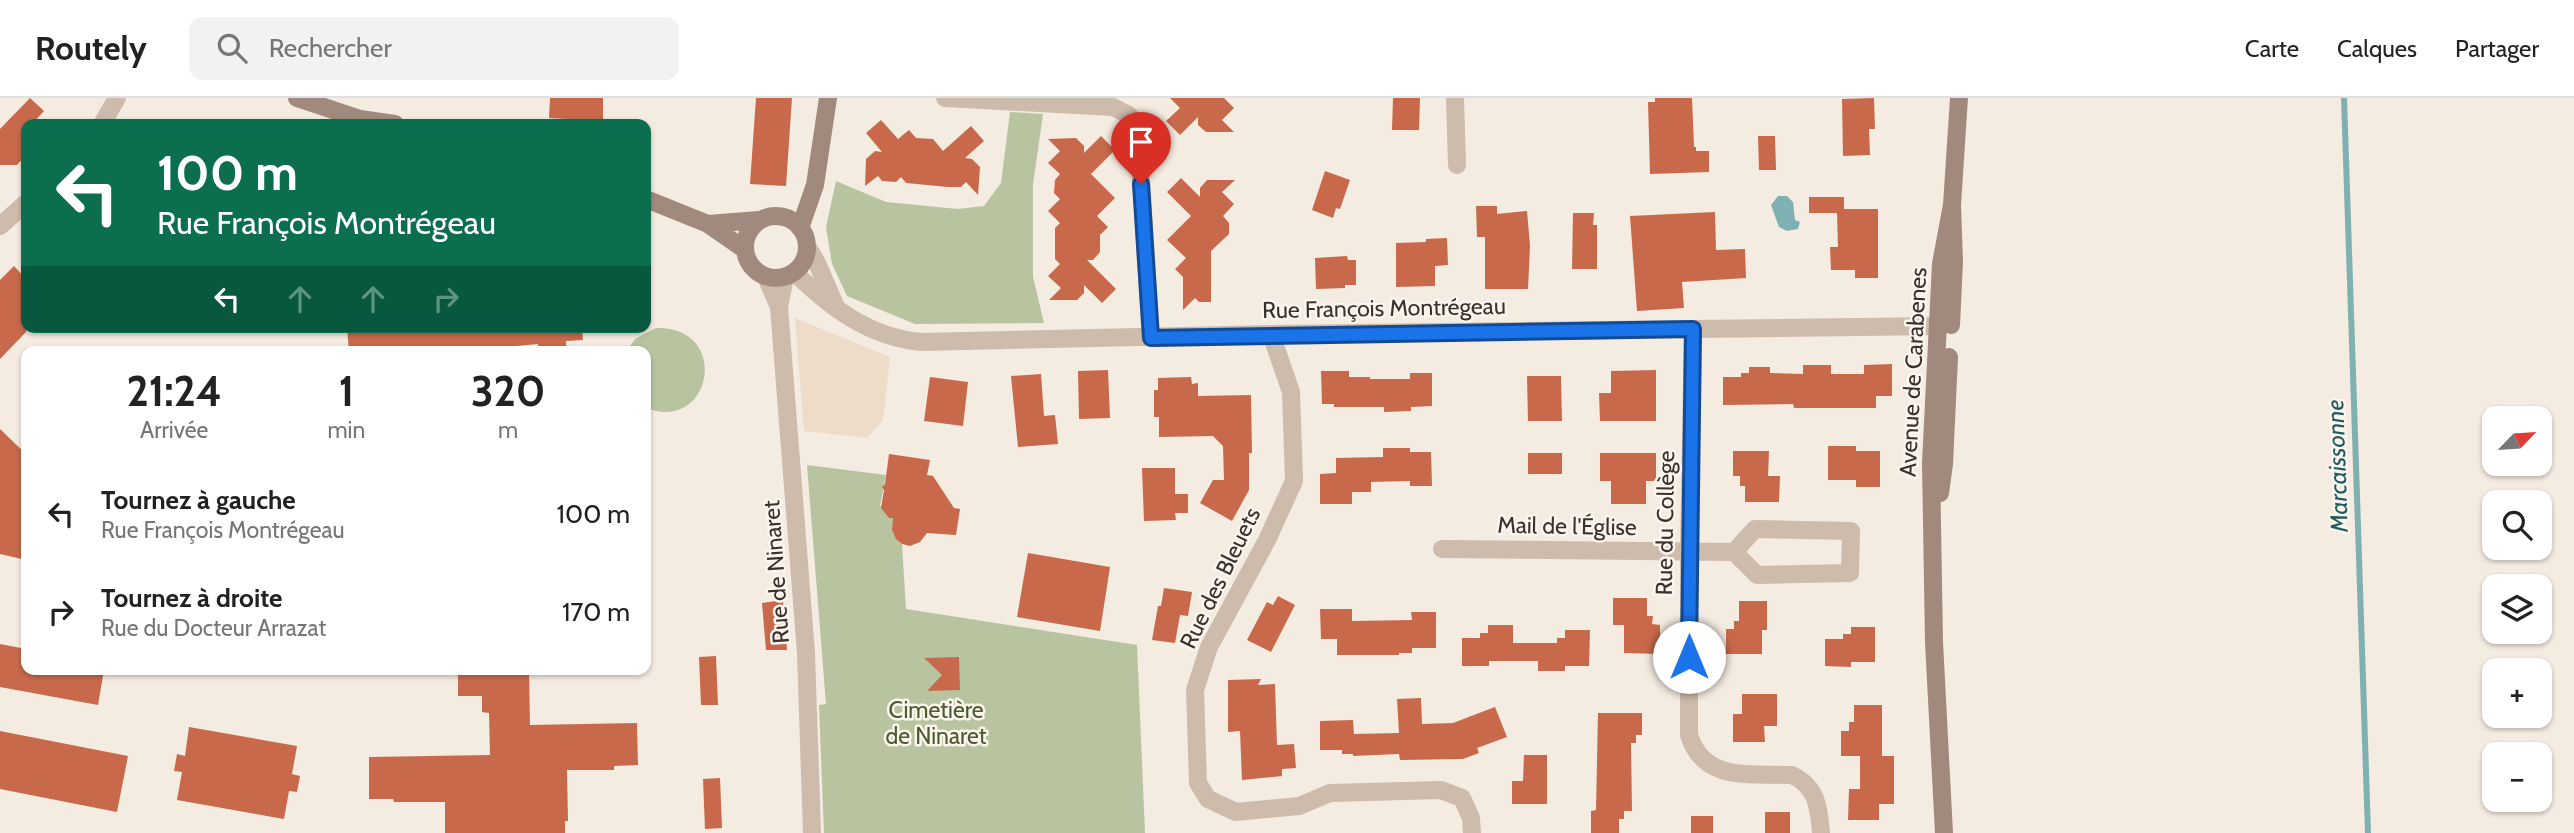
<!DOCTYPE html>
<html lang="fr">
<meta charset="utf-8">
<style>
body{margin:0;font-family:Cabin,sans-serif;background:#f2f2f2;color:#222;height:100vh;display:flex;flex-direction:column;font-size:26px;white-space:nowrap}
*{box-sizing:border-box;margin:0}
p{font-size:23px;color:#767676}
.icon{flex:none;width:38px;height:38px;fill:none;stroke:currentColor;stroke-width:2;stroke-linecap:round;stroke-linejoin:round}
.map{position:relative;flex:1;overflow:hidden}
.sheet{position:absolute;left:21px;top:248px;width:630px;height:329px;display:flex;flex-direction:column;background:#fff;border-radius:14px;box-shadow:0 2px 5px #0004}
.sheet>*{flex:none}
.hud{position:absolute;left:21px;top:21px;width:630px;height:214px;border-radius:14px;box-shadow:0 2px 5px #0004;background:#0b6e4f;color:#fff;overflow:hidden}
.needle{width:46px;rotate:65deg}
.fabs{position:absolute;left:2482px;top:308px;display:grid;gap:14px}
.fabs a{display:grid;place-items:center;width:70px;height:70px;border-radius:14px;background:#fff;box-shadow:0 2px 5px #0004;font-size:35px}
.pin{position:absolute;display:grid;place-items:center;width:60px;height:60px;color:#fff;margin:-72px -30px;border-radius:50% 50% 50% 0;rotate:-45deg;box-shadow:0 0 7px #0007}
.pin .icon{rotate:45deg}
.me{position:absolute;width:77px;margin:-38px;rotate:0deg;stroke-linejoin:round;filter:drop-shadow(0 0 5px #0008)}
.turn{display:flex;align-items:center;gap:24px;height:147px;padding:0 21px;font-size:32px}
.turn .icon{width:91px;height:91px;stroke-width:2.5}
.turn b{display:block;font-size:49px;line-height:60px}
.lanes{display:flex;align-items:center;height:66px;padding:0 21px;background:#0003;justify-content:center;gap:35px;direction:ltr}
.lanes .off{opacity:.35}
.eta{display:flex;justify-content:space-evenly;align-items:center;height:119px;text-align:center}
.eta b{font-size:42px;font-weight:800;line-height:49px}
ul{padding:0;list-style:none}
li{display:flex;align-items:center;gap:21px;height:98px;padding:0 21px}
li div{flex:1}
li b{display:block;font-size:26px}
li em{font-style:normal}
header{display:flex;align-items:center;gap:42px;box-sizing:border-box;height:98px;padding:0 35px;background:#fff;border-bottom:2px solid #e0e0e0}
header strong{font-size:33px}
nav{display:flex;gap:38px;margin-inline-start:auto;font-size:24px}
.search{width:490px;height:63px;background:#f2f2f2;display:flex;align-items:center;gap:18px;box-sizing:border-box;padding:0 24px;border-radius:14px;color:#767676;font-size:26px}
.map>svg:first-child{display:block}
</style>
<header>
<strong>Routely</strong>
<div class="search"><svg class="icon" aria-label="search" viewBox="0 0 24 24"><circle cx="10" cy="10" r="6"/><path d="M15 15l6 6"/></svg>Rechercher</div>
<nav><a>Carte</a><a>Calques</a><a>Partager</a></nav>
</header>
<div class="map">
<svg width="2574" height="735" viewBox="0 0 2574 735">
<rect width="100%" height="100%" fill="#f4ebe1"/>
<!-- green -->
<path fill="#b8c4a0" d="M 1010,14 L 1043,16 L 1033,86 L 1033,179 L 1044,225 L 915,226 L 847,198 L 832,166 L 826,129 L 836,83 L 886,104 L 958,111 L 984,108 L 1001,85 Z
M 656,230 C 732,228 712,336 646,310 L 646,254 L 626,254 L 635,241 Z
M 807,367 L 886,377 L 880,408 L 895,409 C 893,423 890,437 902,446 L 906,511 L 1137,547 L 1145,735 L 824,735 L 819,607 L 826,606 Z"/>
<!-- plaza -->
<path fill="#ecdcc8" d="M 795,220 L 890,259 L 883,322 L 867,340 L 804,333 Z"/>
<!-- water -->
<path fill="#7fb0b2" d="M 1778,98 L 1787,98 L 1793,104 L 1795,122 L 1800,124 L 1798,131 L 1787,133 L 1779,129 L 1771,107 Z"/>
<g fill="none" stroke-linecap="round" stroke-linejoin="round">
<!-- stream -->
<path stroke="#7fb0b2" stroke-width="6" d="M 2344,0 L 2368,735"/>
</g>
<!-- building -->
<path fill="#c8694b" d="M 30,0 L 44,13 L 32,26 L 26,26 L 26,57 L 17,67 L 0,67 L 0,31 Z
M 550,0 L 603,0 L 603,26 L 567,25 L 568,21 L 549,20 Z
M 756,0 L 792,0 L 786,88 L 750,86 Z
M 1170,0 L 1224,0 L 1234,10 L 1222,22 L 1234,34 L 1206,34 L 1198,27 L 1198,19 L 1180,37 L 1166,23 L 1180,10 Z
M 1393,0 L 1420,0 L 1419,32 L 1392,32 Z
M 1655,0 L 1692,0 L 1694,49 L 1696,49 L 1696,53 L 1709,53 L 1709,74 L 1650,76 L 1648,4 L 1655,4 Z
M 1874,0 L 1875,31 L 1869,31 L 1870,57 L 1843,58 L 1842,1 Z
M 881,22 L 898,41 L 909,32 L 916,40 L 933,41 L 943,53 L 971,28 L 984,43 L 965,60 L 972,61 L 980,69 L 978,97 L 966,84 L 961,89 L 948,89 L 906,85 L 901,79 L 896,84 L 882,83 L 878,78 L 865,88 L 866,61 L 875,53 L 882,54 L 866,35 Z
M 1101,38 L 1115,52 L 1091,76 L 1115,100 L 1097,118 L 1108,129 L 1100,137 L 1100,154 L 1093,162 L 1087,162 L 1116,191 L 1102,205 L 1084,187 L 1084,195 L 1077,202 L 1049,202 L 1061,190 L 1048,178 L 1060,166 L 1055,161 L 1055,130 L 1060,125 L 1048,113 L 1060,101 L 1054,95 L 1055,82 L 1060,76 L 1048,65 L 1060,53 L 1048,41 L 1076,40 L 1084,48 L 1084,55 Z
M 1758,38 L 1775,38 L 1776,72 L 1759,72 Z
M 1325,73 L 1350,82 L 1340,111 L 1336,110 L 1333,120 L 1312,112 Z
M 1181,80 L 1200,99 L 1200,90 L 1207,82 L 1235,82 L 1222,94 L 1234,106 L 1223,118 L 1229,125 L 1229,136 L 1211,153 L 1211,204 L 1199,204 L 1195,200 L 1183,212 L 1183,179 L 1175,171 L 1186,160 L 1167,142 L 1191,118 L 1167,94 Z
M 1809,99 L 1844,99 L 1844,111 L 1878,111 L 1878,180 L 1855,180 L 1855,172 L 1831,172 L 1830,149 L 1838,149 L 1837,115 L 1809,115 Z
M 1476,108 L 1497,108 L 1497,116 L 1527,113 L 1530,148 L 1528,191 L 1485,191 L 1485,139 L 1477,139 Z
M 1715,114 L 1716,152 L 1745,151 L 1746,180 L 1682,184 L 1684,210 L 1637,213 L 1630,118 Z
M 1573,115 L 1594,115 L 1593,127 L 1597,127 L 1597,171 L 1572,171 Z
M 1447,140 L 1448,167 L 1435,168 L 1435,188 L 1396,189 L 1396,145 L 1426,144 L 1426,141 Z
M 1347,158 L 1348,162 L 1356,162 L 1356,187 L 1345,187 L 1345,190 L 1316,191 L 1315,160 Z
M 14,168 L 26,181 L 26,234 L 0,261 L 0,182 Z
M 347,229 L 582,229 L 583,242 L 566,243 L 566,254 L 539,254 L 538,246 L 453,254 L 349,254 Z
M 1892,266 L 1892,298 L 1876,298 L 1876,310 L 1794,310 L 1793,306 L 1723,307 L 1723,279 L 1741,279 L 1741,275 L 1749,275 L 1749,269 L 1770,269 L 1770,275 L 1803,276 L 1803,267 L 1831,267 L 1831,276 L 1864,276 L 1864,267 Z
M 1108,272 L 1110,320 L 1079,321 L 1078,273 Z
M 1656,272 L 1656,323 L 1600,323 L 1599,295 L 1611,295 L 1611,273 Z
M 1321,273 L 1349,273 L 1349,279 L 1370,279 L 1370,281 L 1410,281 L 1410,275 L 1432,275 L 1432,308 L 1411,309 L 1411,313 L 1384,314 L 1384,309 L 1334,309 L 1334,306 L 1322,306 Z
M 1041,276 L 1044,318 L 1055,317 L 1058,346 L 1018,349 L 1011,278 Z
M 1527,278 L 1561,278 L 1562,323 L 1528,323 Z
M 930,279 L 968,284 L 963,328 L 924,323 Z
M 1191,279 L 1192,286 L 1198,285 L 1198,298 L 1251,297 L 1252,355 L 1249,355 L 1249,392 L 1232,423 L 1200,405 L 1213,382 L 1224,382 L 1223,348 L 1213,338 L 1159,339 L 1159,319 L 1154,319 L 1154,292 L 1158,292 L 1158,280 Z
M 0,331 L 26,356 L 26,462 L 0,456 Z
M 1828,348 L 1856,348 L 1856,353 L 1880,353 L 1880,389 L 1856,389 L 1856,382 L 1828,382 Z
M 1383,350 L 1410,350 L 1410,354 L 1431,354 L 1432,388 L 1410,388 L 1410,383 L 1371,384 L 1371,394 L 1352,394 L 1352,406 L 1320,406 L 1320,376 L 1336,375 L 1336,360 L 1383,359 Z
M 1733,353 L 1769,353 L 1768,378 L 1780,378 L 1779,404 L 1745,404 L 1745,388 L 1740,388 L 1740,378 L 1733,378 Z
M 1528,355 L 1562,355 L 1562,376 L 1528,376 Z
M 1600,355 L 1656,355 L 1656,383 L 1646,383 L 1646,406 L 1611,406 L 1611,383 L 1600,383 Z
M 889,356 L 930,362 L 927,377 L 933,378 L 954,410 L 960,411 L 956,437 L 927,435 L 920,444 L 910,448 L 902,446 L 896,441 L 892,432 L 893,420 L 889,420 L 881,410 L 884,392 L 882,389 L 885,386 Z
M 1142,370 L 1175,370 L 1175,396 L 1188,396 L 1188,415 L 1175,415 L 1176,422 L 1144,423 Z
M 1028,455 L 1110,469 L 1100,533 L 1017,519 Z
M 1164,490 L 1192,494 L 1188,518 L 1180,517 L 1175,545 L 1152,542 L 1158,508 L 1161,508 Z
M 1278,498 L 1295,507 L 1271,554 L 1247,542 L 1267,504 L 1273,507 Z
M 1613,500 L 1647,500 L 1647,518 L 1653,518 L 1652,526 L 1660,527 L 1660,556 L 1624,555 L 1624,527 L 1613,527 Z
M 783,502 L 787,552 L 766,552 L 762,505 Z
M 1739,503 L 1767,503 L 1767,532 L 1762,532 L 1762,556 L 1726,556 L 1726,531 L 1734,531 L 1734,523 L 1739,523 Z
M 1320,511 L 1352,511 L 1352,523 L 1412,522 L 1411,514 L 1436,514 L 1436,550 L 1412,550 L 1412,555 L 1399,555 L 1399,557 L 1337,557 L 1337,541 L 1321,541 Z
M 1488,527 L 1513,527 L 1513,545 L 1557,545 L 1557,540 L 1565,540 L 1565,532 L 1590,532 L 1589,568 L 1565,568 L 1565,573 L 1538,573 L 1538,563 L 1489,563 L 1489,568 L 1462,568 L 1462,540 L 1480,540 L 1480,535 L 1488,535 Z
M 1851,529 L 1875,529 L 1875,564 L 1851,564 L 1851,569 L 1825,568 L 1825,541 L 1843,541 L 1843,536 L 1851,536 Z
M 0,546 L 26,551 L 26,572 L 104,572 L 98,607 L 0,589 Z
M 716,558 L 718,607 L 701,607 L 699,559 Z
M 959,559 L 960,592 L 927,593 L 942,577 L 924,560 Z
M 458,572 L 529,572 L 530,627 L 637,625 L 638,667 L 614,668 L 614,672 L 567,672 L 568,723 L 565,723 L 565,735 L 445,735 L 445,704 L 394,704 L 393,701 L 369,701 L 369,659 L 490,657 L 489,615 L 482,614 L 482,598 L 458,598 Z
M 1261,581 L 1258,587 L 1275,586 L 1277,647 L 1294,646 L 1296,670 L 1282,671 L 1282,678 L 1242,682 L 1240,633 L 1228,634 L 1228,582 Z
M 1742,596 L 1777,596 L 1777,628 L 1764,628 L 1765,644 L 1733,644 L 1733,616 L 1742,616 Z
M 1421,600 L 1422,626 L 1453,625 L 1495,609 L 1507,639 L 1477,650 L 1479,655 L 1463,661 L 1400,662 L 1399,656 L 1353,658 L 1353,656 L 1342,656 L 1342,652 L 1320,652 L 1320,623 L 1353,622 L 1354,636 L 1399,635 L 1397,601 Z
M 1854,607 L 1882,607 L 1882,658 L 1894,658 L 1894,706 L 1879,706 L 1879,722 L 1848,722 L 1849,691 L 1860,691 L 1860,658 L 1841,658 L 1841,633 L 1849,633 L 1849,624 L 1854,624 Z
M 1598,615 L 1642,615 L 1642,637 L 1636,637 L 1636,645 L 1631,645 L 1632,713 L 1624,713 L 1624,721 L 1619,721 L 1619,735 L 1591,735 L 1591,713 L 1596,712 Z
M 189,629 L 297,648 L 292,676 L 300,678 L 297,694 L 289,693 L 284,721 L 177,702 L 182,674 L 174,673 L 177,656 L 185,658 Z
M 0,633 L 128,658 L 117,714 L 0,691 Z
M 1524,657 L 1547,657 L 1547,706 L 1512,706 L 1512,683 L 1523,683 Z
M 720,680 L 722,730 L 705,731 L 703,681 Z
M 1765,714 L 1790,714 L 1790,735 L 1765,735 Z
M 1691,718 L 1713,718 L 1713,735 L 1691,735 Z"/>
<g fill="none" stroke-linecap="round" stroke-linejoin="round">
<!-- street -->
<path stroke="#cdbbac" stroke-width="18" d="M 945,0 L 1113,9 L 1129,17 L 1138,35 L 1151,240
M 1455,0 L 1457,67
M 102,26 L 117,0
M 0,128 L 26,105
M 807,148 L 817,165 L 836,209
M 794,174 C 831,210 869,239 921,244 L 1271,236 L 1939,228
M 766,179 L 779,209
M 785,179 L 779,209 L 806,555 L 812,735
M 1693,231 L 1689,454 L 1689,637 C 1704,685 1751,675 1792,677 C 1817,689 1819,709 1821,735
M 1271,236 L 1291,294 L 1294,383 L 1267,442 L 1209,549 L 1195,592 L 1198,685 L 1208,701 L 1236,714 L 1299,708 L 1330,695 L 1441,692 L 1462,700 L 1471,720 L 1472,735
M 1442,451 L 1734,454 L 1757,477 L 1850,475 L 1851,433 L 1755,431 L 1734,454"/>
<!-- secondary -->
<path stroke="#a18a7d" stroke-width="18" d="M 297,0 L 360,21 L 395,26
M 646,101 L 708,126 L 744,151
M745 149a31 31 0 1 1 62 0a31 31 0 1 1-62 0Z
M 708,126 L 759,122
M 800,130 L 815,87 L 828,0
M 1951,227 L 1954,164 L 1952,107 L 1959,0
M 1940,395 L 1944,366 L 1949,259
M 1944,735 L 1934,544 L 1931,365 L 1941,166 L 1952,107"/>
</g>
<g fill="none" stroke-linecap="round" stroke-linejoin="round">
<defs>
<path id="route" d="M 1141,86 L 1151,240 L 1693,231 L 1689,559"/>
</defs>
<!-- route casing -->
<use href="#route" stroke="#114b97" stroke-width="18"/>
<!-- route -->
<use href="#route" stroke="#1a73e8" stroke-width="12"/>
</g>
<g text-anchor="middle" dominant-baseline="central" stroke-width="5" stroke-linejoin="round" paint-order="stroke">
<!-- street labels -->
<g font-size="23" fill="#3b302b" stroke="#fbf5ee">
<text transform="translate(1384 210) rotate(-1)">Rue François Montrégeau</text>
<text transform="translate(1913 274) rotate(-87)">Avenue de Carabenes</text>
<text transform="translate(1665 425) rotate(-89)">Rue du Collège</text>
<text transform="translate(1567 428) rotate(1)">Mail de l'Église</text>
<text transform="translate(776 474) rotate(-94)">Rue de Ninaret</text>
<text transform="translate(1220 480) rotate(-64)">Rue des Bleuets</text>
</g>
<!-- park labels -->
<g font-size="23" fill="#4a5a2e" stroke="#fbf5ee">
<text x="936" y="612">Cimetière<tspan x="936" dy="26">de Ninaret</tspan></text>
</g>
<!-- water labels -->
<g font-size="24" font-style="italic" fill="#1f5a5e" stroke="#fbf5ee">
<text transform="translate(2337 368) rotate(-92)">Marcaissonne</text>
</g>
</g>
</svg>
<div class="fabs">
<a><svg class="needle" viewBox="-14 -14 28 28"><path d="M0-13l5 13h-10z" fill="#e53935"/><path d="M0 13l5-13h-10z" fill="#767676"/></svg></a>
<a><svg class="icon" aria-label="search" viewBox="0 0 24 24"><circle cx="10" cy="10" r="6"/><path d="M15 15l6 6"/></svg></a>
<a><svg class="icon" aria-label="layers" viewBox="0 0 24 24"><path d="M12 4l9 5-9 5-9-5zM3 14l9 5 9-5"/></svg></a>
<a>+</a>
<a>−</a>
</div>
<div class="pin" style="left:1141px;top:86px;background:#d93025"><svg class="icon" aria-label="arrive" viewBox="0 0 24 24"><path d="M6 21V4h12l-3 4 3 4H6"/></svg></div>
<svg class="me" style="left:1689px;top:559px" viewBox="-20 -20 40 40"><circle r="19" fill="#fff"/><path d="M0-13L10 11 0 6-10 11z" fill="#1a73e8"/></svg>
<div class="hud">
<div class="turn"><svg class="icon" aria-label="left" viewBox="0 0 24 24"><path d="M17 20v-9H6M10 6l-5 5 5 5"/></svg><div><b>100 m</b>Rue François Montrégeau</div></div>
<div class="lanes"><svg class="icon" aria-label="left" viewBox="0 0 24 24"><path d="M17 20v-9H6M10 6l-5 5 5 5"/></svg><svg class="icon off" aria-label="ahead" viewBox="0 0 24 24"><path d="M12 20V5M6 11l6-6 6 6"/></svg><svg class="icon off" aria-label="ahead" viewBox="0 0 24 24"><path d="M12 20V5M6 11l6-6 6 6"/></svg><svg class="icon off" aria-label="right" viewBox="0 0 24 24"><path d="M7 20v-9h11M14 6l5 5-5 5"/></svg></div>
</div>
<section class="sheet">
<div class="eta">
<div><b>21:24</b><p>Arrivée</p></div>
<div><b>1</b><p>min</p></div>
<div><b>320</b><p>m</p></div>
</div>
<ul>
<li><svg class="icon" aria-label="left" viewBox="0 0 24 24"><path d="M17 20v-9H6M10 6l-5 5 5 5"/></svg><div><b>Tournez à gauche</b><p>Rue François Montrégeau</p></div><em>100 m</em></li>
<li><svg class="icon" aria-label="right" viewBox="0 0 24 24"><path d="M7 20v-9h11M14 6l5 5-5 5"/></svg><div><b>Tournez à droite</b><p>Rue du Docteur Arrazat</p></div><em>170 m</em></li>
</ul>
</section>
</div>
